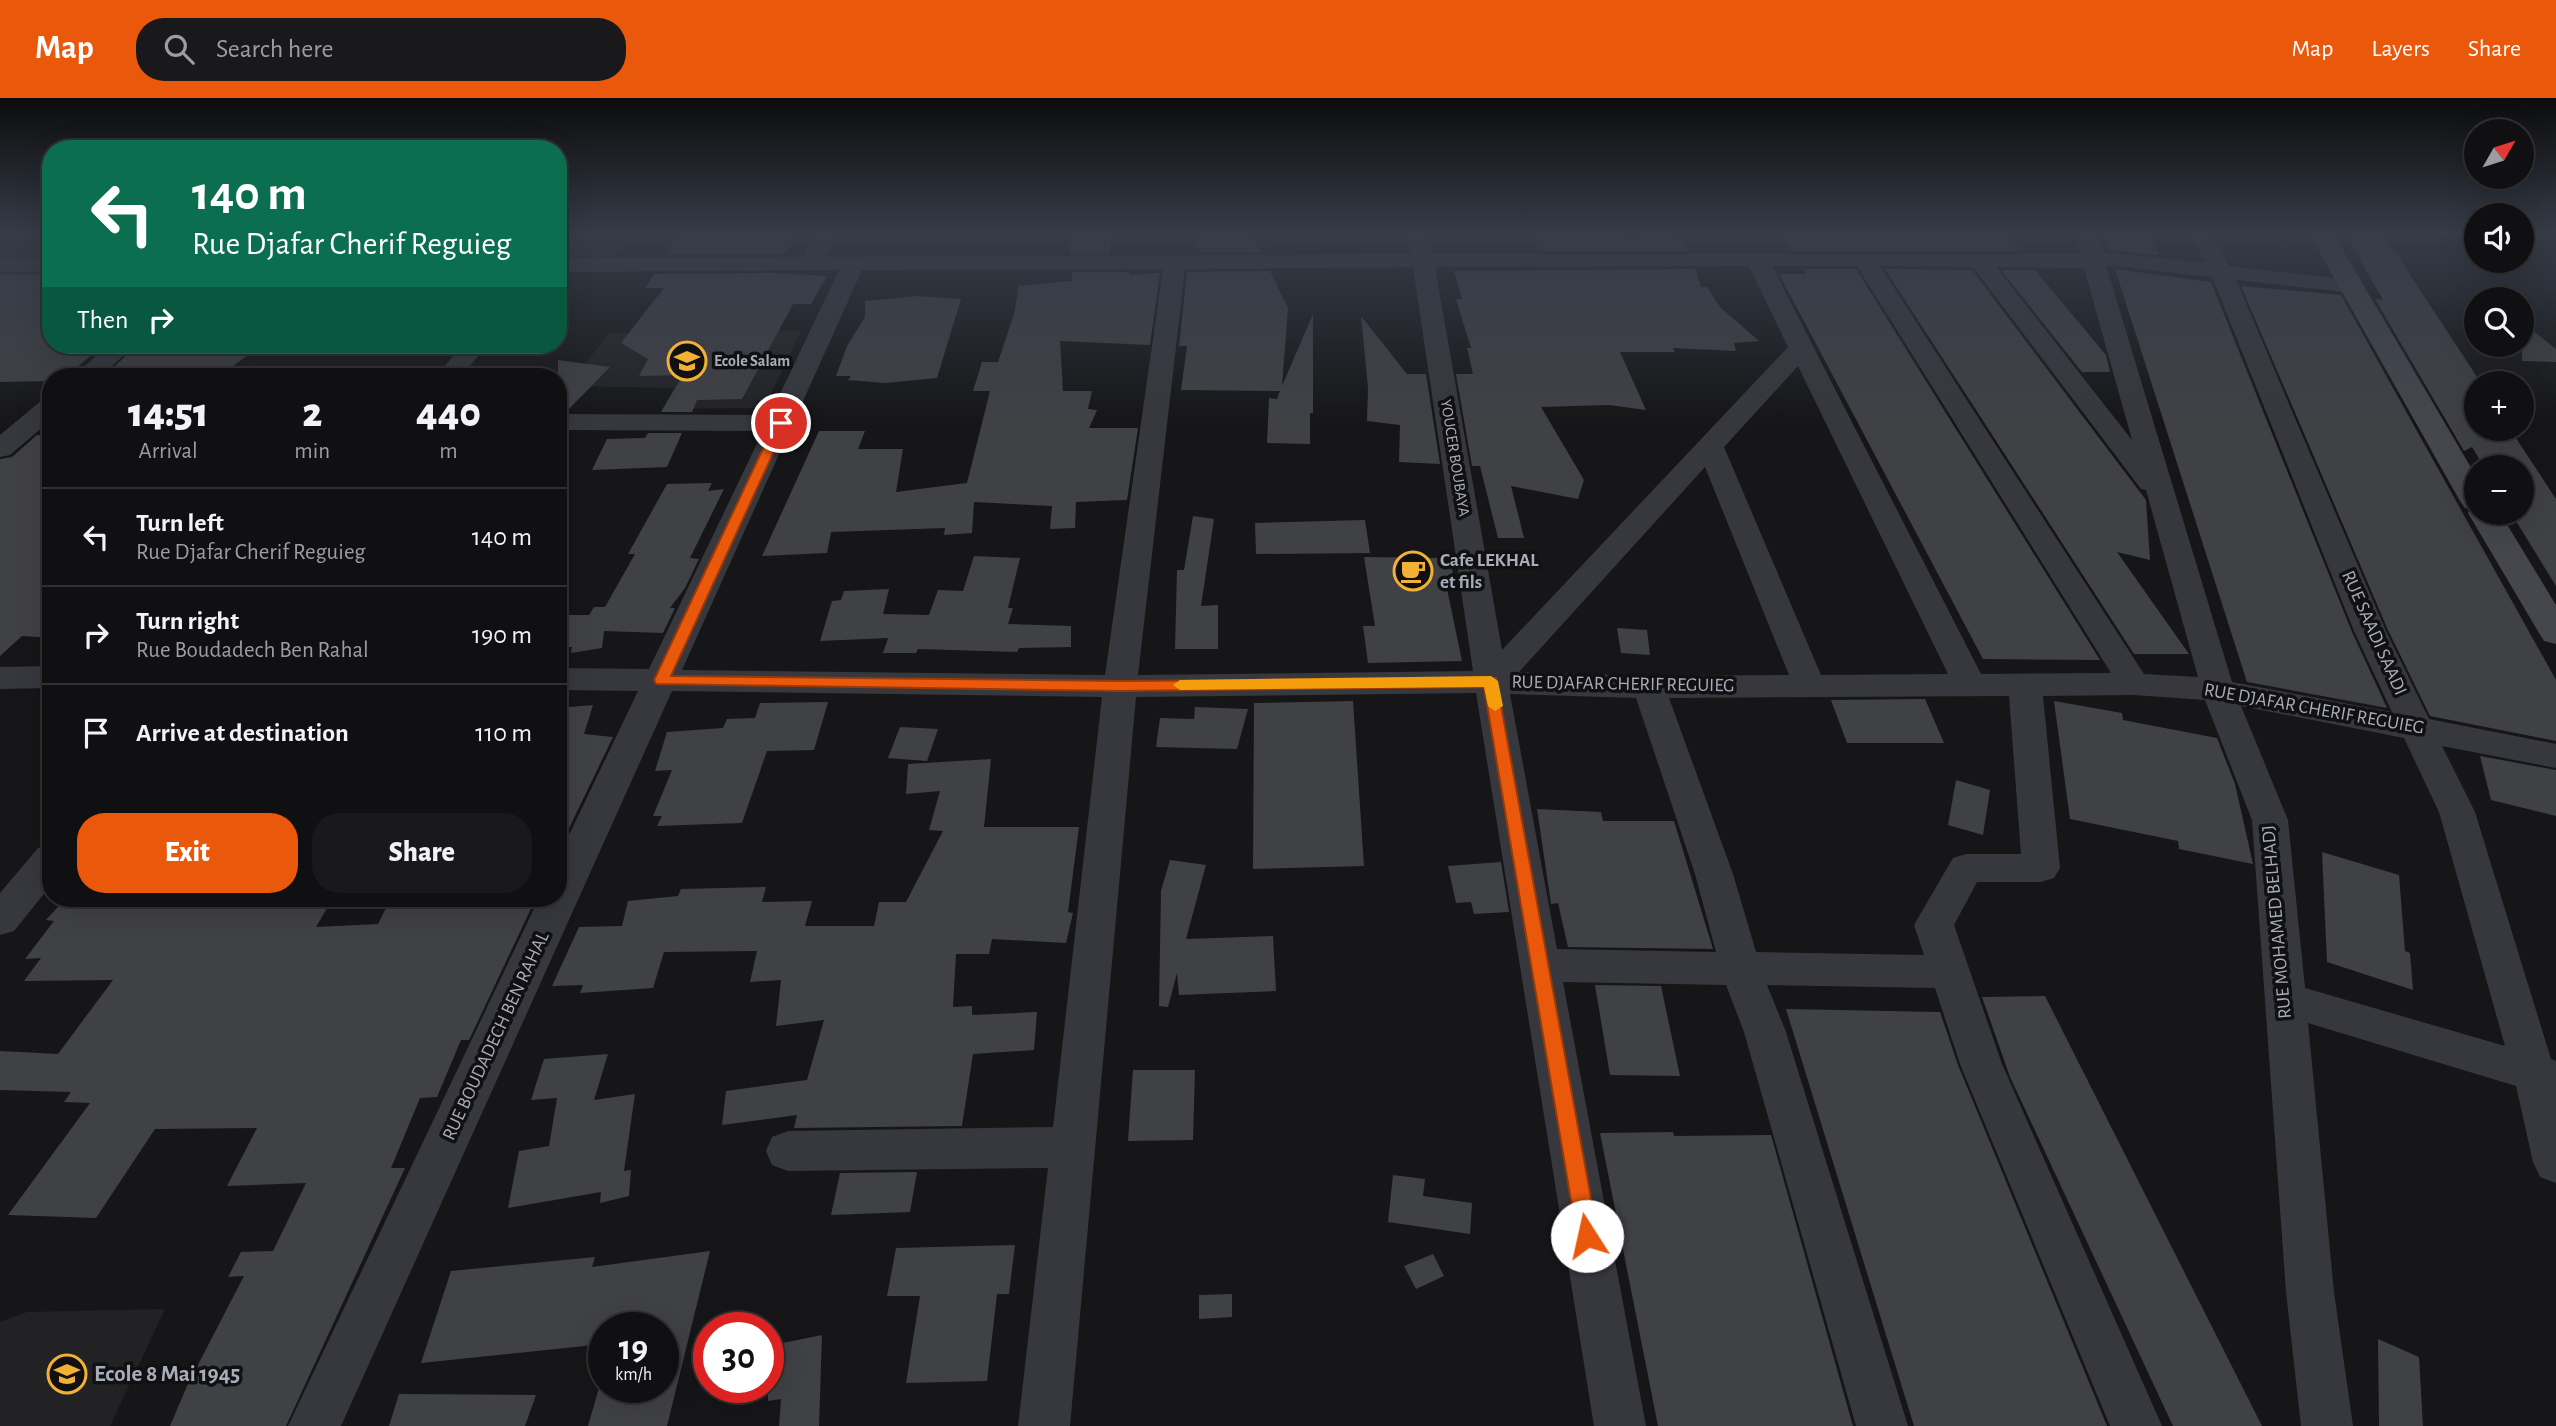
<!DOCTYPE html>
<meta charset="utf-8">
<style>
body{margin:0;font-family:"Alegreya Sans",sans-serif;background:#19191b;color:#f1f3f6;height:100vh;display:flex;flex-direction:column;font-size:26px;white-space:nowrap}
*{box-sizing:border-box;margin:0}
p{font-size:23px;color:#9c9d9f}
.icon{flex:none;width:38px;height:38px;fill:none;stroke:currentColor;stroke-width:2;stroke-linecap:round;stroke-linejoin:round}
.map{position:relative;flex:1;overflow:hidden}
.drawer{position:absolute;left:42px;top:270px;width:525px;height:539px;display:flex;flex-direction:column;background:#101012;border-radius:28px;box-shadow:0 7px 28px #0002,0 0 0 2px #303032}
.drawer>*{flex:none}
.banner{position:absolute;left:42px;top:42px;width:525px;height:214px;border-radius:28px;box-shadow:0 7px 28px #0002,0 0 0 2px #303032;background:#0b6e4f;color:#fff;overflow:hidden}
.needle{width:46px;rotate:51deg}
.fabs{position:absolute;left:2464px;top:21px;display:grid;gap:14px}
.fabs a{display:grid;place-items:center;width:70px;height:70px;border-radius:50%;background:#101012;box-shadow:0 7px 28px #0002,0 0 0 2px #303032;font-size:35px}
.speed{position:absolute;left:588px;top:1214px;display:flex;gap:14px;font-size:35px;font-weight:700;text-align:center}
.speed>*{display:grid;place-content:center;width:91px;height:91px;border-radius:50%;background:#101012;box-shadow:0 7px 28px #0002,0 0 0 2px #303032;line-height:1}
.speed small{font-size:18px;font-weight:400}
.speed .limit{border:10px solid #d22;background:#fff;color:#111}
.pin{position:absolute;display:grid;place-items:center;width:60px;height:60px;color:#fff;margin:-30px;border:4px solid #fff;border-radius:50%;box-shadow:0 2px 7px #0007}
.me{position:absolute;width:77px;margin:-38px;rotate:350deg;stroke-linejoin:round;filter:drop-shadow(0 0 5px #0008)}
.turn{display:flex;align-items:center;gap:24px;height:147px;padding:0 35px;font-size:32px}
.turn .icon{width:91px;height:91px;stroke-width:2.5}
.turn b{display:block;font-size:49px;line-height:60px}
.then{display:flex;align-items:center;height:66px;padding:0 35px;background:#0003;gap:14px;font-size:26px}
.eta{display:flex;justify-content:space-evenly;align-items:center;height:119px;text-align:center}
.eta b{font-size:42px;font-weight:800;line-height:49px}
.primary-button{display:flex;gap:14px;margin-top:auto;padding:14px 35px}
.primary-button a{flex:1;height:80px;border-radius:28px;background:#ea580c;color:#fff;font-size:28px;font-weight:800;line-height:80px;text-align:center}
.primary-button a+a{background:#19191b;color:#f1f3f6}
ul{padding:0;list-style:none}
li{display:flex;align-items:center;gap:21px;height:98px;padding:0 35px;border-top:2px solid #303032}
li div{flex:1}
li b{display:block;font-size:26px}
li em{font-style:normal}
header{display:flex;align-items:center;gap:42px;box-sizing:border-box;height:98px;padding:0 35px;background:#ea580c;color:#fff}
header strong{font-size:33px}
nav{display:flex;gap:38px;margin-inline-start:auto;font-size:24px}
.search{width:490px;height:63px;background:#19191b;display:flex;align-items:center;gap:18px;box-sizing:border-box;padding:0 24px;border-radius:28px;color:#9c9d9f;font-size:26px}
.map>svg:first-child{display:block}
</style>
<header>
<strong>Map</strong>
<div class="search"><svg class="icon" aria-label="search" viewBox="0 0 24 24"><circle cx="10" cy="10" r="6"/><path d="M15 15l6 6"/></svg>Search here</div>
<nav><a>Map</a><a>Layers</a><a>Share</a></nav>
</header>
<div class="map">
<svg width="2556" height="1328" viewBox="0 0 2556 1328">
<rect width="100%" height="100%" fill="#161618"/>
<!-- built -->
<path fill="#222225" d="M 0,137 L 51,137 L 51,228 L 0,209 Z
M 558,137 L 632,137 L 615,159 L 558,159 Z
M 699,233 L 801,233 L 764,310 L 662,311 L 674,290 L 568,288 L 609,235 L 696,237 Z
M 165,1211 L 110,1328 L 0,1328 L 0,1224 L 27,1214 Z"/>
<!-- building -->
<path fill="#404145" d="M 703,137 L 796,139 L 784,156 L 665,157 L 675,140 Z
M 1069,137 L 1112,137 L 1110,155 L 1070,155 Z
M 1216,137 L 1254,139 L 1261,154 L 1199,154 L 1194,139 Z
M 1551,137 L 1642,140 L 1641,137 L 1677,137 L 1679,143 L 1685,143 L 1689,153 L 1539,153 L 1534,139 L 1552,139 Z
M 1832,137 L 2006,137 L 2020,153 L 1792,153 L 1782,138 Z
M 2104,137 L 2152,140 L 2159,157 L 2109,152 Z
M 2346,137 L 2384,137 L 2481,285 L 2476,285 L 2476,331 L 2510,331 L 2556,401 L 2556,488 L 2511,415 L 2522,415 L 2522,369 L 2484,369 L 2472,349 L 2464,353 L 2375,201 L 2383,202 Z
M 1695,171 L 1701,189 L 1707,189 L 1720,209 L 1759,243 L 1734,245 L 1736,253 L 1673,250 L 1675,254 L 1620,254 L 1646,312 L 1609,307 L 1541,309 L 1584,382 L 1578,401 L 1511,388 L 1524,440 L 1498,440 L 1480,368 L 1472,368 L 1456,276 L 1473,276 L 1467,250 L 1471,250 L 1456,201 L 1462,201 L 1454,173 Z
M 1803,171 L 1856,171 L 2100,562 L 1983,561 L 1779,176 L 1807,176 Z
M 1885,171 L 1972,172 L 2146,402 L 2150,462 L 2117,454 L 2189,556 L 2134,556 Z
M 2115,171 L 2211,184 L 2352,534 L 2387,610 L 2247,584 Z
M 2001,172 L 2035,172 L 2106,257 L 2110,274 L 2082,274 Z
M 1270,173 L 1288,210 L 1282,288 L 1313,216 L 1313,315 L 1310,315 L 1310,346 L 1267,345 L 1269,300 L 1277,301 L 1280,293 L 1181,292 L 1187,248 L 1179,248 L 1187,174 Z
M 1072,174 L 1129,174 L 1129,177 L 1160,175 L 1150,247 L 1060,243 L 1063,293 L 1092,293 L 1088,311 L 1097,312 L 1089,330 L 1138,330 L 1127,402 L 1076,404 L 1075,430 L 1050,431 L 1052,408 L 974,404 L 972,435 L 944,437 L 945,430 L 831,434 L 827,455 L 762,458 L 819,333 L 865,333 L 858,351 L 903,351 L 896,394 L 967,385 L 990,293 L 973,293 L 982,264 L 998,264 L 1015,213 L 1018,188 L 1072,183 Z
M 772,175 L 827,178 L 811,206 L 793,206 L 742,301 L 697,302 L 692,314 L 661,314 L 683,277 L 639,278 L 648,261 L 621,245 L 664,190 L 645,190 L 654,176 Z
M 0,177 L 51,177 L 51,247 L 104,247 L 66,278 L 51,278 L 51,283 L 0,284 Z
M 2241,188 L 2341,197 L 2556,582 L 2556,643 L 2430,618 L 2388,532 Z
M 917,198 L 961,201 L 937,280 L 885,285 L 848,282 L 851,278 L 836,278 L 847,248 L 865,219 L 865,203 Z
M 1361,218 L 1407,276 L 1426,276 L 1440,366 L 1399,364 L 1400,327 L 1367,323 L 1368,290 Z
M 2522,224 L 2556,251 L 2556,264 L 2522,263 Z
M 137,247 L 261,247 L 224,275 L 171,271 L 167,274 L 109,274 Z
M 558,262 L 610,269 L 567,313 L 558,313 Z
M 648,335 L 682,335 L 667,369 L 592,372 L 607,341 L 645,340 Z
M 37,337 L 51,338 L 51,540 L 22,538 L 0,558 L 0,361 L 12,359 Z
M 712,385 L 708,393 L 724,391 L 690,460 L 699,461 L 685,490 L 670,510 L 675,510 L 663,535 L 604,533 L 602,550 L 571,555 L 572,549 L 558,549 L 558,517 L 589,517 L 594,509 L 605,509 L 635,456 L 628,456 L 667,386 Z
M 1193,418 L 1214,421 L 1201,508 L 1218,507 L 1218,551 L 1175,551 L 1177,472 L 1184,472 Z
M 1365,422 L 1370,455 L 1256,456 L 1255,425 Z
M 974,458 L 1020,460 L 1008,510 L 1013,510 L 1008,526 L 1071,528 L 1071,549 L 1019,550 L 1017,554 L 918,551 L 916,555 L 883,555 L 888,540 L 820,543 L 832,503 L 841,502 L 844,493 L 889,491 L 883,516 L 929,517 L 938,492 L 963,493 Z
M 1364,459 L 1451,460 L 1454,486 L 1446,486 L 1462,563 L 1368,565 L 1363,528 L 1375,528 Z
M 1617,530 L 1647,532 L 1650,557 L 1621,555 Z
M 1925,601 L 1944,645 L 1847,645 L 1831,602 Z
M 1353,603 L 1364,768 L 1253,771 L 1254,605 Z
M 2054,603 L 2122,615 L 2123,622 L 2217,640 L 2235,686 L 2253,766 L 2179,751 L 2178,743 L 2070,721 Z
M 828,604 L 814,652 L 767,653 L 742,725 L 657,728 L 662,718 L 653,718 L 672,672 L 655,673 L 667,634 L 723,630 L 727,621 L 755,620 L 760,605 Z
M 593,607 L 584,636 L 613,639 L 558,753 L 558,610 Z
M 1195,609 L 1248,611 L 1237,651 L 1156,649 L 1160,620 L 1194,621 Z
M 900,629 L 938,631 L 927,663 L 888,660 Z
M 2480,658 L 2556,672 L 2556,718 L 2491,702 Z
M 991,661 L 984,729 L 1079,729 L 1068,814 L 1073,815 L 1066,845 L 992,841 L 989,856 L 956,856 L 953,909 L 972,908 L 972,917 L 1037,914 L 1034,952 L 973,956 L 962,1028 L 794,1030 L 797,1017 L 722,1027 L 726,993 L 807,982 L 824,922 L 776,928 L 781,882 L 750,884 L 757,853 L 664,854 L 653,890 L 580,895 L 583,887 L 552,888 L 579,829 L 622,828 L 628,803 L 678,798 L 681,791 L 766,789 L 762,804 L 812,803 L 805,828 L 874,828 L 879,804 L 906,804 L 943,733 L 929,732 L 940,693 L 906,696 L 908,666 Z
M 1956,682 L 1990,692 L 1983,737 L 1948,727 Z
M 1537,711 L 1601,714 L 1603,723 L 1674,723 L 1713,851 L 1568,849 L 1558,805 L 1551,806 Z
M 2322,754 L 2399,777 L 2405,853 L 2410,855 L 2413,892 L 2327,864 Z
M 1170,762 L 1206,767 L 1186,841 L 1273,838 L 1276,893 L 1179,897 L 1177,875 L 1168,909 L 1159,908 L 1161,793 Z
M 1501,764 L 1509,814 L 1474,816 L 1471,804 L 1456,805 L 1448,768 Z
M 66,800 L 333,800 L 316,829 L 378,826 L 391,800 L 536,800 L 469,942 L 461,942 L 437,999 L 420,1000 L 391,1070 L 405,1070 L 286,1328 L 170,1328 L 187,1288 L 244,1178 L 228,1179 L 241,1154 L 273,1153 L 306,1085 L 227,1088 L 257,1030 L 155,1031 L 96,1120 L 8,1117 L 90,1005 L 64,1004 L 71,994 L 0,992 L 0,953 L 58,956 L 113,882 L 24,883 L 41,860 L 25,861 L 54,823 L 46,822 Z
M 1595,887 L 1661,888 L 1680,978 L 1610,977 Z
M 2045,898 L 2262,1328 L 2173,1328 L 2010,979 L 1982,899 Z
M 1786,911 L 1940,914 L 1958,967 L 2107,1328 L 1914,1328 Z
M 608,956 L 594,1002 L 635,996 L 624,1073 L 631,1072 L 629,1098 L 600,1105 L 601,1094 L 508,1110 L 519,1053 L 549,1048 L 557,1000 L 531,1002 L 544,961 Z
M 1133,972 L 1195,972 L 1193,1042 L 1128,1043 Z
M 1673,1034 L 1674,1038 L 1771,1037 L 1853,1328 L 1658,1328 L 1600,1035 Z
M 917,1074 L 910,1114 L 831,1117 L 840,1075 Z
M 1393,1077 L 1425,1081 L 1423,1098 L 1472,1105 L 1470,1136 L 1388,1124 Z
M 1015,1147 L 1009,1196 L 997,1196 L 987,1283 L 906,1285 L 920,1198 L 887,1198 L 896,1150 Z
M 710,1153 L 667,1328 L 588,1328 L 599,1290 L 663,1290 L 663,1230 L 604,1230 L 604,1246 L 421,1265 L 451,1173 L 595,1159 L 592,1169 Z
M 1433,1156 L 1444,1178 L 1416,1191 L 1404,1168 Z
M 1232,1196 L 1232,1219 L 1199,1221 L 1199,1197 Z
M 822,1237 L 819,1328 L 779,1328 L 781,1301 L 768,1303 L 768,1248 Z
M 2378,1241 L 2419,1259 L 2423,1328 L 2379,1328 Z
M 399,1296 L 536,1297 L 525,1328 L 389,1328 Z"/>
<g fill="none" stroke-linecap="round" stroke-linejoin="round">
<!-- street -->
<path fill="#37383d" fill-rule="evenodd" d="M 814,137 L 836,137 L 825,159 L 1411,156 L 1408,137 L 1430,137 L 1433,156 L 2080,156 L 2075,137 L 2097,137 L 2102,154 L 2206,165 L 2191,137 L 2213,137 L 2229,168 L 2360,183 L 2363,188 L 2360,193 L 2352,195 L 2236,182 L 2386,533 L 2429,621 L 2556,646 L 2556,670 L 2442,648 L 2475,714 L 2551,961 L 2556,963 L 2556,1085 L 2540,1079 L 2533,1064 L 2516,988 L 2308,925 L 2334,1194 L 2353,1328 L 2301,1328 L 2286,1194 L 2252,722 L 2205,602 L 2134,597 L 2043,598 L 2060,770 L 2054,780 L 2041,784 L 1977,784 L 1954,827 L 2002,966 L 2162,1328 L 2110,1328 L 1960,966 L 1935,890 L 1767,887 L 1786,934 L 1908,1328 L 1856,1328 L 1744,934 L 1726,887 L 1563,884 L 1646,1328 L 1594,1328 L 1476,595 L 1136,599 L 1070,1328 L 1018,1328 L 1048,1070 L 788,1073 L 772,1067 L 766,1053 L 772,1039 L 788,1033 L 1053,1029 L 1102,599 L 672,593 L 341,1328 L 288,1328 L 539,800 L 558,800 L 558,760 L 638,593 L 558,592 L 558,570 L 649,571 L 763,333 L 558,332 L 558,316 L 770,317 L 839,172 L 558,174 L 558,160 L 803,159 ZM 2106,167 L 2212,179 L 2354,533 L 2392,614 L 2232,584 ZM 1749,168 L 1788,249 L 1502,552 L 1435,169 ZM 1772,168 L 1857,168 L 2111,575 L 1981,576 ZM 1880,168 L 1973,169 L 2141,391 L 2146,392 L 2198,579 L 2144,576 ZM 1413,169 L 1473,573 L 1138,577 L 1185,171 ZM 1996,169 L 2084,170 L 2132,342 ZM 1163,171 L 1105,577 L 682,572 L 862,172 ZM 1798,268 L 1948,576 L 1821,577 L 1724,349 ZM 1705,369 L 1789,577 L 1649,578 L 1519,574 ZM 1510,596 L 1636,600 L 1695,776 L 1716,854 L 1557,851 ZM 2009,598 L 2021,756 L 1966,756 L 1953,760 L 1914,827 L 1924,857 L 1756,854 L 1733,776 L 1669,600 ZM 2241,608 L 2404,640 L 2439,714 L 2505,948 L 2305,890 L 2288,722 Z
M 0,160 L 51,160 L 51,174 L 0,174 Z
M 108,247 L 135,247 L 101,278 L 74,278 Z
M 462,247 L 487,247 L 462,278 L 437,278 Z
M 51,300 L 51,322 L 10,357 L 0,359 L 0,337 L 42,302 Z
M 51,568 L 51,590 L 0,591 L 0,569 Z
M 51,746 L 51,787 L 14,833 L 0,837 L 0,795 L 38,750 Z"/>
<!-- secondary -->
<path fill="#45474d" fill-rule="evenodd" d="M 2310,137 L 2334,137 L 2476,378 L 2476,415 L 2500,415 L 2556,507 L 2556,546 L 2544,543 L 2539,535 L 2468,415 L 2471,411 L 2465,410 L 2460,403 Z"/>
</g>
<!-- sky -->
<linearGradient id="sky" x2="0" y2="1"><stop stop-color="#0c0c0d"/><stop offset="0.42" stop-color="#363c48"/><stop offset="1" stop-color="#363c48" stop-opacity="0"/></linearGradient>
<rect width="2556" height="323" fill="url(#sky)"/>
<!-- route -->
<path fill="#ea580c" stroke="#983908" stroke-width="2" d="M 781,321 L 787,325 L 671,578 L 1121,583 L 1496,580 L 1598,1138 L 1595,1146 L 1587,1149 L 1580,1146 L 1577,1138 L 1484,589 L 1121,593 L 656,586 L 654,582 L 775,325 Z"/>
<!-- slow -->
<path fill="#f59e0b" d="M 1491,578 L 1498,583 L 1503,608 L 1495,613 L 1488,608 L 1484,589 L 1180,592 L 1173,587 L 1180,582 Z"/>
<!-- icons -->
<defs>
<symbol id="school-ring" viewBox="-11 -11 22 22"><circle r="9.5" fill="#111113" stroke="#f2b134" stroke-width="1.5"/><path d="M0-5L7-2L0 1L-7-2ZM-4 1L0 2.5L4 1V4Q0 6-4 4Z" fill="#f2b134"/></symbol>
<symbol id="cafe-ring" viewBox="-11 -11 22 22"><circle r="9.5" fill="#111113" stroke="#f2b134" stroke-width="1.5"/><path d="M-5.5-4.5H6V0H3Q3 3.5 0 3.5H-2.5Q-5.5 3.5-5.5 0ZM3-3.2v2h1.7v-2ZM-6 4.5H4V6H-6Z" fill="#f2b134"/></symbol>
</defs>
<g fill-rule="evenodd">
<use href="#school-ring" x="665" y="241" width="44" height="44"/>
<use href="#cafe-ring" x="1391" y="451" width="44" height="44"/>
<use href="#school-ring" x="45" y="1254" width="44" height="44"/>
</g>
<g text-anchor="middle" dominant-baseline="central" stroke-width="7" stroke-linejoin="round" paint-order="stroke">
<!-- far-poi labels -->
<g font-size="16" font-weight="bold" fill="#a8adb8" stroke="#111113" text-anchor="start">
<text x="714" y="263">Ecole Salam</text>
</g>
<!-- far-street labels -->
<g font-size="16" fill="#a8adb8" stroke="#111113">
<text transform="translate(1455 360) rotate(81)">YOUCER BOUBAYA</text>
</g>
<!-- poi labels -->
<g font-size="19" font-weight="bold" fill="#a8adb8" stroke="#111113" text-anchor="start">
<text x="1440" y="462">Cafe LEKHAL<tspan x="1440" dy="22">et fils</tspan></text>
</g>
<!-- street labels -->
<g font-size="19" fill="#a8adb8" stroke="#111113">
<text transform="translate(2374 535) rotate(66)">RUE SAADI SAADI</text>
<text transform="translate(1623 586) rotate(1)">RUE DJAFAR CHERIF REGUIEG</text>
<text transform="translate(2314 611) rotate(10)">RUE DJAFAR CHERIF REGUIEG</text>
<text transform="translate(2277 824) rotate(-95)">RUE MOHAMED BELHADJ</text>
<text transform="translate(496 938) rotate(-65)">RUE BOUDADECH BEN RAHAL</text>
</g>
<!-- near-poi labels -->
<g font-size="23" font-weight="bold" fill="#a8adb8" stroke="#111113" text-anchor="start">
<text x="94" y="1276">Ecole 8 Mai 1945</text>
</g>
</g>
</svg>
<div class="fabs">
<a><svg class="needle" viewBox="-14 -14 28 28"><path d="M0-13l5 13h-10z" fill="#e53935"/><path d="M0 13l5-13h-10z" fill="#9c9d9f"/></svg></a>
<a><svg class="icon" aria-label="sound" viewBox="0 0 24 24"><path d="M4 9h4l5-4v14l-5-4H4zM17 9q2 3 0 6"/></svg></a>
<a><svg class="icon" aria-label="search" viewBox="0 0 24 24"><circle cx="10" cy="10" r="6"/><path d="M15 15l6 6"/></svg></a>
<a>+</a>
<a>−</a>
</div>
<div class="speed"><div>19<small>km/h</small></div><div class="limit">30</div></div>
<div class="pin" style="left:781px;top:325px;background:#d93025"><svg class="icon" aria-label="arrive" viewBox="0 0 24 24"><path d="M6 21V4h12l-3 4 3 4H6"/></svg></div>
<svg class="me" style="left:1587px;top:1138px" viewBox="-20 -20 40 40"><circle r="19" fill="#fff"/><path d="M0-13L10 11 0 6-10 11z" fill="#ea580c"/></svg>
<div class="banner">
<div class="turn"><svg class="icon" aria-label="left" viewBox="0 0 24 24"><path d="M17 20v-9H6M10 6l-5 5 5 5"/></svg><div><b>140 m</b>Rue Djafar Cherif Reguieg</div></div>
<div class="then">Then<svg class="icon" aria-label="right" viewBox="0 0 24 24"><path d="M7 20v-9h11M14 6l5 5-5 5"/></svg></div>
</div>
<section class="drawer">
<div class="eta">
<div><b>14:51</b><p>Arrival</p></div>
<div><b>2</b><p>min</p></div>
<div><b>440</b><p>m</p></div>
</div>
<ul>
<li><svg class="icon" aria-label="left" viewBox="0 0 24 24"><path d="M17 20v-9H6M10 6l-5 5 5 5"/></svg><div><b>Turn left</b><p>Rue Djafar Cherif Reguieg</p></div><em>140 m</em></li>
<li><svg class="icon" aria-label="right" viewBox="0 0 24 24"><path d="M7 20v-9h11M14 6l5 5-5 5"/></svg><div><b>Turn right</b><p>Rue Boudadech Ben Rahal</p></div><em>190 m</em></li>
<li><svg class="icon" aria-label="arrive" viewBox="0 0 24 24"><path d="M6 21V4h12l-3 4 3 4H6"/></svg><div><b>Arrive at destination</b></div><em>110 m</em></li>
</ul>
<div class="primary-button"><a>Exit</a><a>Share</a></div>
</section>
</div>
